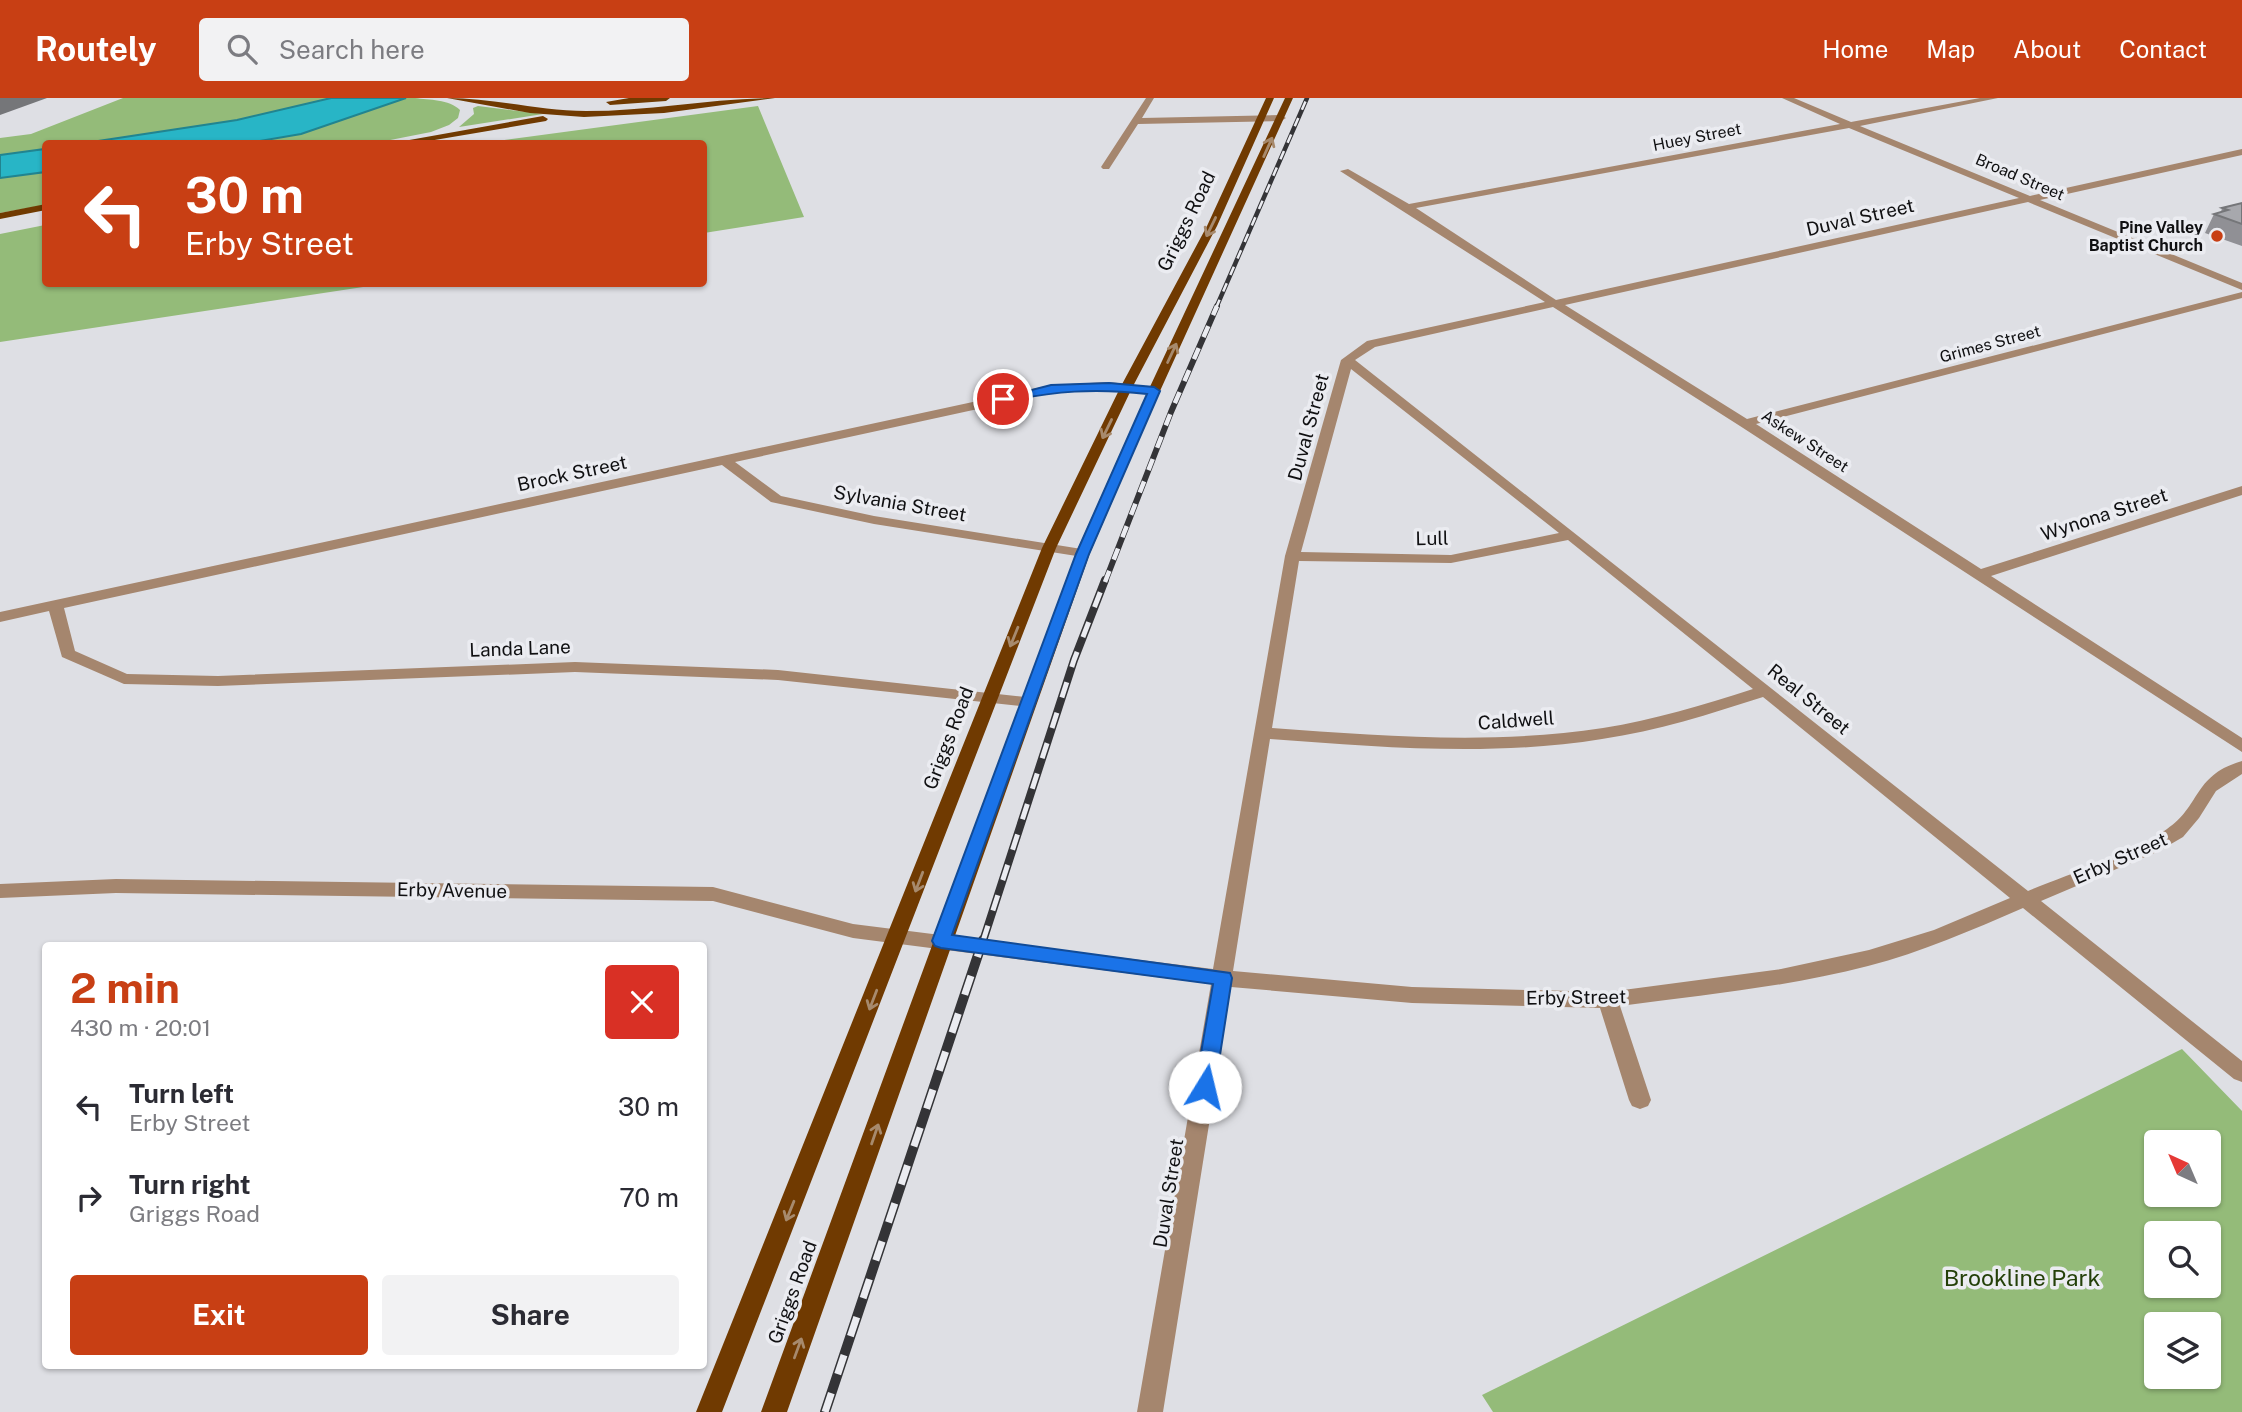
<!DOCTYPE html>
<meta charset="utf-8">
<style>
body{margin:0;font-family:"Public Sans",sans-serif;background:#f2f2f3;color:#2b2b33;height:100vh;display:flex;flex-direction:column;font-size:26px;white-space:nowrap}
*{box-sizing:border-box;margin:0}
p{font-size:23px;color:#7c7c81}
.icon{flex:none;width:38px;height:38px;fill:none;stroke:currentColor;stroke-width:2;stroke-linecap:round;stroke-linejoin:round}
.map{position:relative;flex:1;overflow:hidden}
.details{position:absolute;left:42px;top:844px;width:665px;height:427px;display:flex;flex-direction:column;background:#fff;border-radius:7px;box-shadow:0 2px 5px #0004}
.details>*{flex:none}
.hud{position:absolute;left:42px;top:42px;width:665px;height:147px;border-radius:7px;box-shadow:0 2px 5px #0004;background:#c83f14;color:#fff;overflow:hidden}
.needle{width:46px;rotate:316deg}
.tools{position:absolute;left:2144px;top:1032px;display:grid;gap:14px}
.tools a{display:grid;place-items:center;width:77px;height:77px;border-radius:7px;background:#fff;box-shadow:0 2px 5px #0004;font-size:35px}
.pin{position:absolute;display:grid;place-items:center;width:60px;height:60px;color:#fff;margin:-30px;border:4px solid #fff;border-radius:50%;box-shadow:0 2px 7px #0007}
.me{position:absolute;width:77px;margin:-38px;rotate:9deg;stroke-linejoin:round;filter:drop-shadow(0 0 5px #0008)}
.turn{display:flex;align-items:center;gap:24px;height:147px;padding:0 28px;font-size:32px}
.turn .icon{width:91px;height:91px;stroke-width:2.5}
.turn b{display:block;font-size:49px;line-height:60px}
.round{display:grid;place-items:center;flex:none;width:74px;height:74px;border-radius:7px;background:#f2f2f3}
.headline{display:flex;align-items:center;justify-content:space-between;height:119px;padding:0 28px}
h1{font-size:42px;font-weight:700;line-height:52px;color:#c83f14}
.cta{display:flex;gap:14px;margin-top:auto;padding:14px 28px}
.cta a{flex:1;height:80px;border-radius:7px;background:#c83f14;color:#fff;font-size:28px;font-weight:700;line-height:80px;text-align:center}
.cta a+a{background:#f2f2f3;color:#2b2b33}
ul{padding:0;list-style:none}
li{display:flex;align-items:center;gap:21px;height:91px;padding:0 28px}
li div{flex:1}
li b{display:block;font-size:26px}
li em{font-style:normal}
header{display:flex;align-items:center;gap:42px;box-sizing:border-box;height:98px;padding:0 35px;background:#c83f14;color:#fff}
header strong{font-size:33px}
nav{display:flex;gap:38px;margin-inline-start:auto;font-size:24px}
.search{width:490px;height:63px;background:#f2f2f3;display:flex;align-items:center;gap:18px;box-sizing:border-box;padding:0 24px;border-radius:7px;color:#7c7c81;font-size:26px}
.map>svg:first-child{display:block}
</style>
<header>
<strong>Routely</strong>
<div class="search"><svg class="icon" aria-label="search" viewBox="0 0 24 24"><circle cx="10" cy="10" r="6"/><path d="M15 15l6 6"/></svg>Search here</div>
<nav><a>Home</a><a>Map</a><a>About</a><a>Contact</a></nav>
</header>
<div class="map">
<svg width="2242" height="1314" viewBox="0 0 2242 1314">
<rect width="100%" height="100%" fill="#dedfe4"/>
<!-- green -->
<path fill="#94bb79" fill-rule="evenodd" d="M 123,0 L 415,0 C 429,2 449,1 460,12 L 458,20 L 449,27 L 431,34 L 375,45 L 46,46 L 45,107 L 0,115 L 0,40 L 31,36 Z
M 478,8 L 543,16 L 459,29 L 474,16 L 473,10 Z
M 758,8 L 804,119 L 704,135 L 704,46 L 482,45 Z
M 45,127 L 46,186 L 383,186 L 0,244 L 0,136 Z
M 2182,951 L 2242,1013 L 2242,1314 L 1493,1314 L 1482,1297 ZM 2156,1045 L 2208,1045 L 2208,1097 L 2156,1097 ZM 2156,1136 L 2208,1136 L 2208,1188 L 2156,1188 ZM 2156,1227 L 2208,1227 L 2208,1279 L 2156,1279 Z"/>
<!-- water -->
<path fill="#28b5c6" stroke="#218490" stroke-width="2" d="M 331,0 L 406,0 L 301,36 L 248,45 L 85,45 L 237,22 Z
M 45,51 L 45,74 L 0,80 L 0,57 Z"/>
<g fill="none" stroke-linecap="round" stroke-linejoin="round">
<!-- minor -->
<path fill="#a5866e" fill-rule="evenodd" d="M 1146,0 L 1154,0 L 1142,20 L 1281,17 L 1286,20 L 1281,23 L 1138,26 L 1109,71 L 1103,71 L 1101,69 Z
M 1782,0 L 1794,0 L 1851,24 L 1980,0 L 1998,0 L 1860,28 L 2030,98 L 2242,51 L 2242,57 L 2040,102 L 2242,185 L 2242,192 L 2028,104 L 1565,207 L 1747,321 L 2242,194 L 2242,200 L 1756,326 L 1981,471 L 2242,388 L 2242,397 L 1991,478 L 2242,640 L 2242,654 L 1740,328 L 1553,209 L 1375,249 L 1355,262 L 2028,793 C 2071,775 2130,757 2167,731 C 2201,708 2193,677 2242,663 L 2242,676 L 2216,693 L 2199,720 L 2183,739 L 2159,753 L 2041,803 L 2242,963 L 2242,984 L 2234,981 L 2023,810 C 1972,832 1922,854 1868,868 C 1787,889 1703,897 1620,908 L 1651,1002 L 1648,1008 L 1640,1011 L 1632,1008 L 1629,1002 L 1600,910 L 1412,905 L 1231,889 L 1163,1314 L 1137,1314 L 1211,886 L 853,840 L 713,803 L 116,795 L 0,800 L 0,786 L 116,781 L 713,789 L 853,826 L 1213,871 L 1285,458 L 1341,262 L 1367,243 L 1545,204 L 1340,73 L 1348,71 L 1409,106 L 1840,26 ZM 1849,30 L 2019,100 L 1556,202 L 1416,110 ZM 1351,271 L 1559,435 L 1451,457 L 1301,454 ZM 1568,442 L 1753,591 C 1703,607 1654,622 1603,630 C 1494,647 1381,638 1272,630 L 1299,463 L 1451,465 ZM 1763,599 L 2010,800 L 1934,832 L 1869,852 L 1781,871 L 1608,894 L 1412,889 L 1233,873 L 1270,641 C 1380,649 1492,659 1602,641 C 1657,633 1710,616 1763,599 Z
M 1109,284 L 1154,289 L 1160,293 L 1154,297 L 1109,292 L 1051,295 L 735,364 L 781,398 L 874,418 L 1088,452 L 1090,455 L 1088,458 L 1083,459 L 874,426 L 771,404 L 722,367 L 64,510 L 75,553 L 127,576 L 218,578 L 575,564 L 778,572 L 1035,600 L 1037,604 L 1029,609 L 778,582 L 575,574 L 218,588 L 124,586 L 62,559 L 49,513 L 0,524 L 0,514 L 1051,287 Z"/>
<!-- major -->
<path fill="#703a01" fill-rule="evenodd" d="M 447,0 C 494,0 539,13 586,13 C 650,13 712,0 775,0 L 664,15 L 584,19 L 530,15 Z
M 629,0 L 670,0 L 666,3 L 610,7 L 606,4 Z
M 1266,0 L 1274,0 L 1217,128 L 1132,290 L 1056,450 L 722,1314 L 696,1314 L 1042,450 L 1120,290 L 1207,128 Z
M 1285,0 L 1293,0 L 1160,293 L 1090,455 L 787,1314 L 761,1314 L 1076,455 L 1148,293 Z
M 543,18 L 548,21 L 546,23 L 411,46 L 387,46 Z
M 46,106 L 46,112 L 0,121 L 0,115 Z"/>
<defs>
<path id="rail-far3" d="M 1216,210 L 1307,0"/>
<path id="rail-far2" d="M 1105,484 L 1171,314 L 1217,208"/>
<path id="rail-far1" d="M 983,843 L 1074,562 L 1105,482"/>
<path id="rail" d="M 825,1314 L 983,842"/>
</defs>
<!-- rail-far3 casing -->
<use href="#rail-far3" stroke="#343437" stroke-width="4.5"/>
<!-- rail-far2 casing -->
<use href="#rail-far2" stroke="#343437" stroke-width="6"/>
<!-- rail-far1 casing -->
<use href="#rail-far1" stroke="#343437" stroke-width="8"/>
<!-- rail casing -->
<use href="#rail" stroke="#343437" stroke-width="10"/>
<!-- rail-far3 -->
<use href="#rail-far3" stroke="#ebecf1" stroke-width="2.5" stroke-dasharray="9" stroke-linecap="butt"/>
<!-- rail-far2 -->
<use href="#rail-far2" stroke="#ebecf1" stroke-width="4.5" stroke-dasharray="12" stroke-linecap="butt"/>
<!-- rail-far1 -->
<use href="#rail-far1" stroke="#ebecf1" stroke-width="5" stroke-dasharray="16" stroke-linecap="butt"/>
<!-- rail -->
<use href="#rail" stroke="#ebecf1" stroke-width="7" stroke-dasharray="20" stroke-linecap="butt"/>
</g>
<!-- wall -->
<path fill="#909095" d="M 2242,105 L 2242,148 L 2205,135 L 2214,116 L 2221,114 L 2222,110 Z"/>
<!-- shaded-wall -->
<path fill="#757679" d="M 0,0 L 47,0 L 0,17 Z"/>
<!-- building -->
<path fill="#a7a8ad" stroke="#757679" stroke-width="2" d="M 2242,105 L 2242,126 L 2214,116 L 2228,112 L 2222,110 Z"/>
<!-- one-way arrows -->
<defs><path id="oneway-shaft" d="M-6 0H5M1.5-3L5.5 0L1.5 3" fill="none" stroke-width="1.6" stroke-linecap="round" stroke-linejoin="round" transform="scale(1.75)"/></defs>
<g stroke="#a78a6d">
<use href="#oneway-shaft" transform="translate(1268 49) rotate(-66)"/>
<use href="#oneway-shaft" transform="translate(1211 129) rotate(116)"/>
<use href="#oneway-shaft" transform="translate(1172 255) rotate(-65)"/>
<use href="#oneway-shaft" transform="translate(1107 331) rotate(116)"/>
<use href="#oneway-shaft" transform="translate(1014 539) rotate(112)"/>
<use href="#oneway-shaft" transform="translate(919 784) rotate(111)"/>
<use href="#oneway-shaft" transform="translate(873 902) rotate(111)"/>
<use href="#oneway-shaft" transform="translate(875 1036) rotate(-71)"/>
<use href="#oneway-shaft" transform="translate(790 1113) rotate(112)"/>
<use href="#oneway-shaft" transform="translate(798 1250) rotate(-70)"/>
</g>
<!-- route -->
<path fill="#1a73e8" stroke="#114b97" stroke-width="2" d="M 1109,285 L 1154,289 L 1160,293 L 1089,456 L 952,837 L 1230,875 L 1232,880 L 1215,989 L 1212,995 L 1205,997 L 1198,995 L 1195,989 L 1213,886 L 941,850 L 935,848 L 932,843 L 1076,456 L 1147,296 C 1094,290 1055,293 1003,304 L 997,301 L 1051,287 Z"/>
<!-- markers -->
<circle fill="#c83f14" stroke="#ebecf1" stroke-width="2.5" cx="2217" cy="138" r="7"/>
<g text-anchor="middle" dominant-baseline="central" stroke-width="7" stroke-linejoin="round" paint-order="stroke">
<!-- far-street labels -->
<g font-size="16" fill="#101012" stroke="#ebecf1">
<text transform="translate(1697 39) rotate(-11)">Huey Street</text>
<text transform="translate(2020 79) rotate(23)">Broad Street</text>
<text transform="translate(1990 246) rotate(-15)">Grimes Street</text>
<text transform="translate(1805 343) rotate(33)">Askew Street</text>
</g>
<!-- far-poi labels -->
<g font-size="16" font-weight="bold" fill="#101012" stroke="#ebecf1" text-anchor="end">
<text x="2203" y="129">Pine Valley<tspan x="2203" dy="18">Baptist Church</tspan></text>
</g>
<!-- street labels -->
<g font-size="19" fill="#101012" stroke="#ebecf1">
<text transform="translate(1860 119) rotate(-13)">Duval Street</text>
<text transform="translate(1186 123) rotate(-64)">Griggs Road</text>
<text transform="translate(1308 329) rotate(-75)">Duval Street</text>
<text transform="translate(572 375) rotate(-12)">Brock Street</text>
<text transform="translate(900 405) rotate(10)">Sylvania Street</text>
<text transform="translate(2104 416) rotate(-18)">Wynona Street</text>
<text transform="translate(1432 440) rotate(-1)">Lull</text>
<text transform="translate(520 550) rotate(-2)">Landa Lane</text>
<text transform="translate(1809 601) rotate(39)">Real Street</text>
<text transform="translate(1516 622) rotate(-4)">Caldwell</text>
<text transform="translate(948 640) rotate(-69)">Griggs Road</text>
<text transform="translate(2120 760) rotate(-24)">Erby Street</text>
<text transform="translate(452 792) rotate(1)">Erby Avenue</text>
<text transform="translate(1576 899) rotate(-1)">Erby Street</text>
<text transform="translate(1168 1095) rotate(-81)">Duval Street</text>
<text transform="translate(792 1194) rotate(-70)">Griggs Road</text>
</g>
<!-- near-park labels -->
<g font-size="23" fill="#244009" stroke="#ebecf1">
<text x="2022" y="1179">Brookline Park</text>
</g>
</g>
</svg>
<div class="tools">
<a><svg class="needle" viewBox="-14 -14 28 28"><path d="M0-13l5 13h-10z" fill="#e53935"/><path d="M0 13l5-13h-10z" fill="#7c7c81"/></svg></a>
<a><svg class="icon" aria-label="search" viewBox="0 0 24 24"><circle cx="10" cy="10" r="6"/><path d="M15 15l6 6"/></svg></a>
<a><svg class="icon" aria-label="layers" viewBox="0 0 24 24"><path d="M12 4l9 5-9 5-9-5zM3 14l9 5 9-5"/></svg></a>
</div>
<div class="pin" style="left:1003px;top:301px;background:#d93025"><svg class="icon" aria-label="arrive" viewBox="0 0 24 24"><path d="M6 21V4h12l-3 4 3 4H6"/></svg></div>
<svg class="me" style="left:1205px;top:989px" viewBox="-20 -20 40 40"><circle r="19" fill="#fff"/><path d="M0-13L10 11 0 6-10 11z" fill="#1a73e8"/></svg>
<div class="hud">
<div class="turn"><svg class="icon" aria-label="left" viewBox="0 0 24 24"><path d="M17 20v-9H6M10 6l-5 5 5 5"/></svg><div><b>30 m</b>Erby Street</div></div>
</div>
<section class="details">
<div class="headline"><div><h1>2 min</h1><p>430 m · 20:01</p></div><a class="round" style="background:#d93025;color:#fff"><svg class="icon" aria-label="close" viewBox="0 0 24 24"><path d="M6 6l12 12M18 6L6 18"/></svg></a></div>
<ul>
<li><svg class="icon" aria-label="left" viewBox="0 0 24 24"><path d="M17 20v-9H6M10 6l-5 5 5 5"/></svg><div><b>Turn left</b><p>Erby Street</p></div><em>30 m</em></li>
<li><svg class="icon" aria-label="right" viewBox="0 0 24 24"><path d="M7 20v-9h11M14 6l5 5-5 5"/></svg><div><b>Turn right</b><p>Griggs Road</p></div><em>70 m</em></li>
</ul>
<div class="cta"><a>Exit</a><a>Share</a></div>
</section>
</div>
